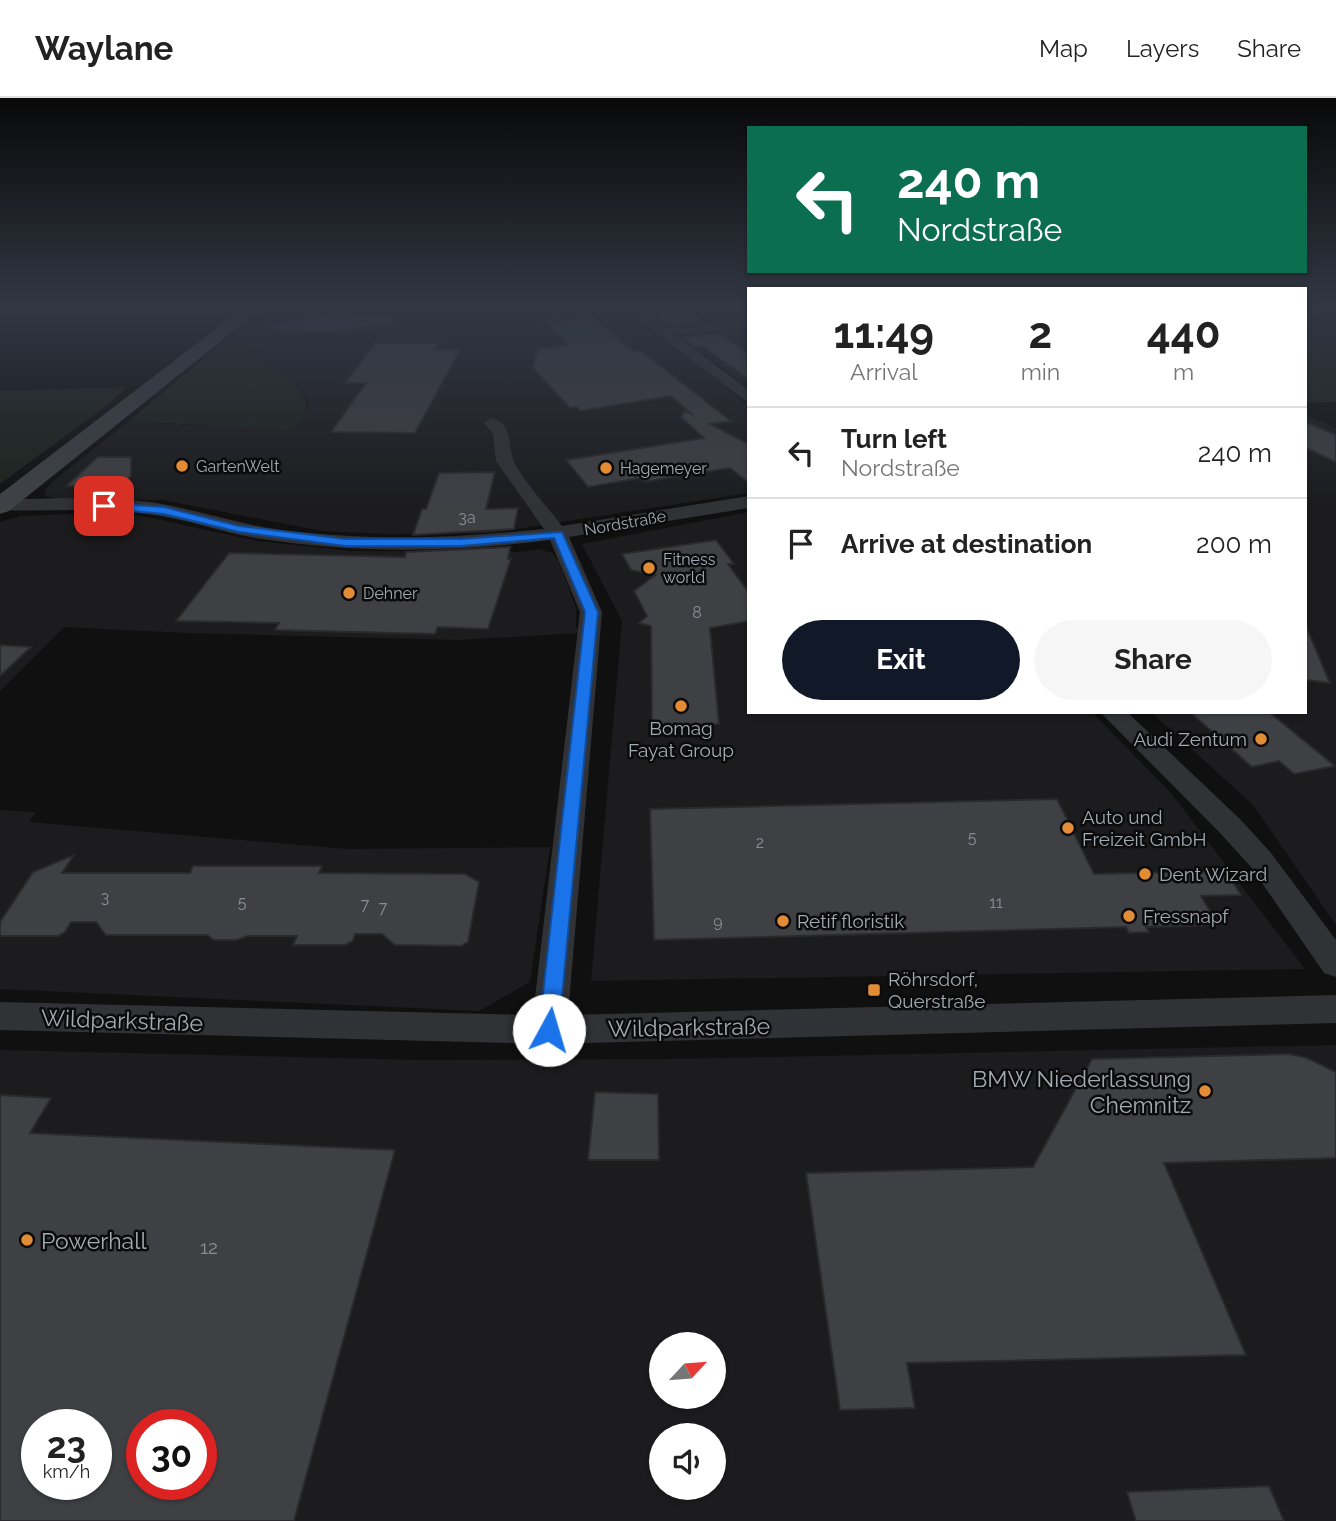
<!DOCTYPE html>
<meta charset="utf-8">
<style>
body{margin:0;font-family:Raleway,sans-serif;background:#f6f6f6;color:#222;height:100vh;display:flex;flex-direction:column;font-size:26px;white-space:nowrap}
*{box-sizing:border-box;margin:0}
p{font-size:23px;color:#767676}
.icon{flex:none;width:38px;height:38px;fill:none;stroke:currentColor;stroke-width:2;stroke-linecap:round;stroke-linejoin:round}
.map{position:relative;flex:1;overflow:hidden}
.details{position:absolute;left:747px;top:189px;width:560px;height:427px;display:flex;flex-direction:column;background:#fff;border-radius:0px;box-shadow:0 2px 5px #0004}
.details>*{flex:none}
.banner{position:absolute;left:747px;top:28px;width:560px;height:147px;border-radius:0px;box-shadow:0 2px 5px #0004;background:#0b6e4f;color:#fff;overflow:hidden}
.needle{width:46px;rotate:64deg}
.buttons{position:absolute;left:649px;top:1234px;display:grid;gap:14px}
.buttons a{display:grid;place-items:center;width:77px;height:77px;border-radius:50%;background:#fff;box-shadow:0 2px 5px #0004;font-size:35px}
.speed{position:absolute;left:21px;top:1311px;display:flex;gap:14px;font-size:35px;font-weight:700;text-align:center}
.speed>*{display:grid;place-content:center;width:91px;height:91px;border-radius:50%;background:#fff;box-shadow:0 2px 5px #0004;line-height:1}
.speed small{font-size:18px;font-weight:400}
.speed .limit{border:10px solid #d22;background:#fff;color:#111}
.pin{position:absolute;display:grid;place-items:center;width:60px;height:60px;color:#fff;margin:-30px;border-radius:14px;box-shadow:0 4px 10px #0006}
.me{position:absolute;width:77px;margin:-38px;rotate:6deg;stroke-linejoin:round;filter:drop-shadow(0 0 5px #0008)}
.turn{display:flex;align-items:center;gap:24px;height:147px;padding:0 35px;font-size:32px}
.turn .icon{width:91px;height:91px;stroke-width:2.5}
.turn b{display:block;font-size:49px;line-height:60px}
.eta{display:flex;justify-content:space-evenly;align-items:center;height:119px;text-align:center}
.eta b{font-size:42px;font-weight:700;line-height:49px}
.button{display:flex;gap:14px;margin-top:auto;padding:14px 35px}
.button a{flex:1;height:80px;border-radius:42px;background:#111827;color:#fff;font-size:28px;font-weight:700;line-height:80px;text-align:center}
.button a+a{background:#f6f6f6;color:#222}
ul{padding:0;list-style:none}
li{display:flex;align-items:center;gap:21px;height:91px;padding:0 35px;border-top:2px solid #e0e0e0}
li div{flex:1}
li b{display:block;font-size:26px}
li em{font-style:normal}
header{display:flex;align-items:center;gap:42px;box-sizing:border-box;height:98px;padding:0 35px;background:#fff;border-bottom:2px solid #e0e0e0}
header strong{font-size:33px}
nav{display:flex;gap:38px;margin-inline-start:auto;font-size:24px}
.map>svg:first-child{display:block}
</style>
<header>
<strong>Waylane</strong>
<nav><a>Map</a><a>Layers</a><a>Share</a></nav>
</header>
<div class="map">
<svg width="1336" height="1423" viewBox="0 0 1336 1423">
<rect width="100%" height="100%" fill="#101011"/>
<!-- built -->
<path fill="#1c1c1e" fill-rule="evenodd" d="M 265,211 L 623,211 L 694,263 L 749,308 L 749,395 L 490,435 L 387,436 L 322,433 L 162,402 L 59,401 L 45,398 L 45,392 L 52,384 L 129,323 L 203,328 L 307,315 L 308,303 L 297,287 L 260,258 L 258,245 L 262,238 L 230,238 Z
M 640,211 L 749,211 L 749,223 L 672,229 L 660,226 Z
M 749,227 L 749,290 L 680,238 L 681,236 Z
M 1306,317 L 1336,330 L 1336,827 L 1253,707 L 1151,614 L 1306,614 Z
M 749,414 L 749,614 L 1092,614 L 1171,695 L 1305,871 L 591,883 L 622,523 L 582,446 Z
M 99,415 L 142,418 L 257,443 L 352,453 L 520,454 L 539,451 L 552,455 L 558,462 L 576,510 L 576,529 L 582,535 L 457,542 L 187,535 L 64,529 L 0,593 L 0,424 L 21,418 Z
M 0,712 L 36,714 L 29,724 L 348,751 L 550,749 L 530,884 L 479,913 L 0,891 Z
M 1336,947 L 1336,1423 L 0,1423 L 0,952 L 418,962 L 674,961 ZM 662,1246 L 714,1246 L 714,1298 L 662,1298 ZM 37,1326 L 96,1326 L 96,1386 L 37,1386 ZM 142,1326 L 201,1326 L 201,1386 L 142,1386 ZM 662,1337 L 714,1337 L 714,1390 L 662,1390 Z"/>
<!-- green -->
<path fill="#1d231c" d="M 1306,211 L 1336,211 L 1336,304 L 1306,305 Z
M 230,238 L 263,238 L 258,245 L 260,258 C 277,277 308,285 307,315 L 292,332 L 129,323 Z
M 126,289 L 110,305 L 0,386 L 0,293 Z"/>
<!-- building -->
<path fill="#3f4044" stroke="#2a2a2d" stroke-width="2" fill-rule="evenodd" d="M 658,211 L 686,211 L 704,224 L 667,228 L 661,224 Z
M 331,214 L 394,217 L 394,226 L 328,235 L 271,231 L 271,227 Z
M 592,218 L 633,253 L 640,252 L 731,323 L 710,326 L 749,346 L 749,385 L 730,370 L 644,384 L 640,380 L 588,389 L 566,362 L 704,340 L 681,319 L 685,313 L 693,317 L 671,298 L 580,313 L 577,309 L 570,310 L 533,270 L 537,251 L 568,247 L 543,223 Z
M 719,235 L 749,257 L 749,282 L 703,248 L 695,249 L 682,239 Z
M 375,245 L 439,245 L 435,251 L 460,252 L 415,335 L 331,334 L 366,285 L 345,285 Z
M 1306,324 L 1336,337 L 1336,364 L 1306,350 Z
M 98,359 L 131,359 L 131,378 L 121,388 L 66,388 Z
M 495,374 L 486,411 L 518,410 L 514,431 L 413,437 L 422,411 L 426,411 L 439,375 Z
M 716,442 L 734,466 L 728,466 L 749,495 L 749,523 L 710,530 L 719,626 L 652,627 L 651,528 L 639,525 L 647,518 L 634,493 L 655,477 L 631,472 L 622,456 Z
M 510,449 L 508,461 L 511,461 L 488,531 L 438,529 L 435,536 L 275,532 L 279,525 L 176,523 L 229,455 L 405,459 L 406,454 Z
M 1306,528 L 1330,585 L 1306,582 Z
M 0,547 L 31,549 L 0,578 Z
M 1190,614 L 1269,614 L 1335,668 L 1294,676 L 1279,663 L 1252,669 Z
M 1057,701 L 1094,776 L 1226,773 L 1241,797 L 1201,798 L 1218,827 L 1146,829 L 1149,834 L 1129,835 L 1126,829 L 654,842 L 650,711 Z
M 74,757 L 62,775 L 190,775 L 193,768 L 322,768 L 319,775 L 465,776 L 479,784 L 468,844 L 461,848 L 395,847 L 382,836 L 355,836 L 353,843 L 345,847 L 293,847 L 297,838 L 248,838 L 237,842 L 214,842 L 207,837 L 106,837 L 96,824 L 71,824 L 65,834 L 58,838 L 0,838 L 0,824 L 33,774 Z
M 1289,956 L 1307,960 L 1336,974 L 1336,1060 L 1164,1065 L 1246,1257 L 907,1265 L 915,1310 L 840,1312 L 806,1075 L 1033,1069 L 1092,961 Z
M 595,994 L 658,996 L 659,1062 L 588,1062 Z
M 0,997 L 51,1000 L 30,1035 L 395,1052 L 294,1423 L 0,1423 ZM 37,1326 L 96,1326 L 96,1386 L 37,1386 ZM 142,1326 L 201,1326 L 201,1386 L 142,1386 Z
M 1269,1388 L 1284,1423 L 1136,1423 L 1127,1394 Z"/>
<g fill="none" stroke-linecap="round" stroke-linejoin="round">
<!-- street -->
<path fill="#313236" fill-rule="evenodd" d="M 625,211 L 638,211 L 666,231 L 749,221 L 749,229 L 675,237 L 749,292 L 749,304 L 744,302 Z
M 492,320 C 512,325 508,346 513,361 C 519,378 550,412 562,428 L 749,398 L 749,410 L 569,439 L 602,514 L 568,917 L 1336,897 L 1336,925 L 549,946 L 0,932 L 0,904 L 533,917 L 580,514 L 550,442 C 455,454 359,456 263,441 C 225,436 188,421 149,416 C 99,409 50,414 0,412 L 1,401 C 50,401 100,398 150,404 C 197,411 242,428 290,433 C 375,443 459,440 544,431 L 496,363 L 493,336 L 484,325 Z
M 1100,614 L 1127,614 L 1241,722 L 1271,755 L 1336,842 L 1336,879 L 1324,875 L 1251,769 L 1221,736 Z"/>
<!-- secondary -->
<path fill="#3f4245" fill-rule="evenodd" d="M 242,211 L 261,211 L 9,413 L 0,416 L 0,396 Z"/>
</g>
<!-- sky -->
<linearGradient id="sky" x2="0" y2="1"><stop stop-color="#090909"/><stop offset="0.51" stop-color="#313743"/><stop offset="1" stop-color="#313743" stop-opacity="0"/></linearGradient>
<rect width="1336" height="410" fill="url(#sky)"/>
<!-- route -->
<path fill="#1a73e8" stroke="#114b97" stroke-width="2" d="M 104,405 L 164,409 L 239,428 L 345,441 L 461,441 L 562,434 L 598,514 L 559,932 L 556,938 L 549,940 L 542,938 L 539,932 L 585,514 L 554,440 L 461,448 L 345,448 L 239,434 L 164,416 L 100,410 L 98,408 Z"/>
<!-- markers -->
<g fill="#e38c36" stroke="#0b0b0c" stroke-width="2.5">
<circle cx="182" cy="368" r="7"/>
<circle cx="606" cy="370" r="7"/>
<circle cx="649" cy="470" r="7"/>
<circle cx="349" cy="495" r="7"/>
<circle cx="681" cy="608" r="7"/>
<circle cx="1261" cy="641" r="7"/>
<circle cx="1068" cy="730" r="7"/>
<circle cx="1145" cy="776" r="7"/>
<circle cx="1129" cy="818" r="7"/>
<circle cx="783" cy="823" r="7"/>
<rect x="867" y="885" width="14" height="14" rx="3.5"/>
<circle cx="1205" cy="993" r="7"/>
<circle cx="27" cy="1142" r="7"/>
</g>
<g text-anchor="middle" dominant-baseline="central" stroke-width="5" stroke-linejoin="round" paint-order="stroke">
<!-- far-poi labels -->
<g font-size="16" fill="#a2a9b1" stroke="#0b0b0c" text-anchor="start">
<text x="196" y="368">GartenWelt</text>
<text x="620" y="370">Hagemeyer</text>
<text x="663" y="461">Fitness<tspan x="663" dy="18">world</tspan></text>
<text x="363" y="495">Dehner</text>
</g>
<!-- number labels -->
<g font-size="16" fill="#898f96">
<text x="467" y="419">3a</text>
<text x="697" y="514">8</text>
<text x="972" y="739">5</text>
<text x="760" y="744">2</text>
<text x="105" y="799">3</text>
<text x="242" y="804">5</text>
<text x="996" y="804">11</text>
<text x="365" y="806">7</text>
<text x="383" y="809">7</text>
<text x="718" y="823">9</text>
</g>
<!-- far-street labels -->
<g font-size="16" fill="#a2a9b1" stroke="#0b0b0c">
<text transform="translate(625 425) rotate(-10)">Nordstraße</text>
</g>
<!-- poi labels -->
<g font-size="19" fill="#a2a9b1" stroke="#0b0b0c" text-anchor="start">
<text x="681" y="630" text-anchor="middle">Bomag<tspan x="681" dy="22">Fayat Group</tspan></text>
<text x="1247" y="641" text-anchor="end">Audi Zentum</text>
<text x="1082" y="719">Auto und<tspan x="1082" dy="22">Freizeit GmbH</tspan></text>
<text x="1159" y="776">Dent Wizard</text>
<text x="1143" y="818">Fressnapf</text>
<text x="797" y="823">Retif floristik</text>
<text x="888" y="881">Röhrsdorf,<tspan x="888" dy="22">Querstraße</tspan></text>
</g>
<!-- near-number labels -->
<g font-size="19" fill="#898f96">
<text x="209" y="1149">12</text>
</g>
<!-- near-street labels -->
<g font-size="23" fill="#a2a9b1" stroke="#0b0b0c">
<text transform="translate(122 922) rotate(2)">Wildparkstraße</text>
<text transform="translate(689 929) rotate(-1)">Wildparkstraße</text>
</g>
<!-- near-poi labels -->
<g font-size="23" fill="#a2a9b1" stroke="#0b0b0c" text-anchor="end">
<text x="1191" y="980">BMW Niederlassung<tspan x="1191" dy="26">Chemnitz</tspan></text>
<text x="41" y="1142" text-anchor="start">Powerhall</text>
</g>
</g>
</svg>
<div class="buttons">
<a><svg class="needle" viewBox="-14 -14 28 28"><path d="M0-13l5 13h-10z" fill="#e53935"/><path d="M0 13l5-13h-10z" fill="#767676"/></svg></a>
<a><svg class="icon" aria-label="sound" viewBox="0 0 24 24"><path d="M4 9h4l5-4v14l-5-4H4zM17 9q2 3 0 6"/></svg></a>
</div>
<div class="speed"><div>23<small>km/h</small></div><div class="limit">30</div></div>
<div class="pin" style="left:104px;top:408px;background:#d93025"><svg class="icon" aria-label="arrive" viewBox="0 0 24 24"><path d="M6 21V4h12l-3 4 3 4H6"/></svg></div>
<svg class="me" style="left:549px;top:932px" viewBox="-20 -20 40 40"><circle r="19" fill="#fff"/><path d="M0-13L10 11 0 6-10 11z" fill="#1a73e8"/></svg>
<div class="banner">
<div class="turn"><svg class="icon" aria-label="left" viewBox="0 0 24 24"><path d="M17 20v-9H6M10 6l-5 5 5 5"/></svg><div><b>240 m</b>Nordstraße</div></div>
</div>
<section class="details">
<div class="eta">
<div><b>11:49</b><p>Arrival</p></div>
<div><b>2</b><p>min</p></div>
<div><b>440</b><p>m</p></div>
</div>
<ul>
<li><svg class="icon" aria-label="left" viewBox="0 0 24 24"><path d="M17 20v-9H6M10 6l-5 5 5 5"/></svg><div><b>Turn left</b><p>Nordstraße</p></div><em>240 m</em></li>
<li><svg class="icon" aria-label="arrive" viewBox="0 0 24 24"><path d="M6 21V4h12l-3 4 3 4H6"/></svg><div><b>Arrive at destination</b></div><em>200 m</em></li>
</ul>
<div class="button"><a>Exit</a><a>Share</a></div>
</section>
</div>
